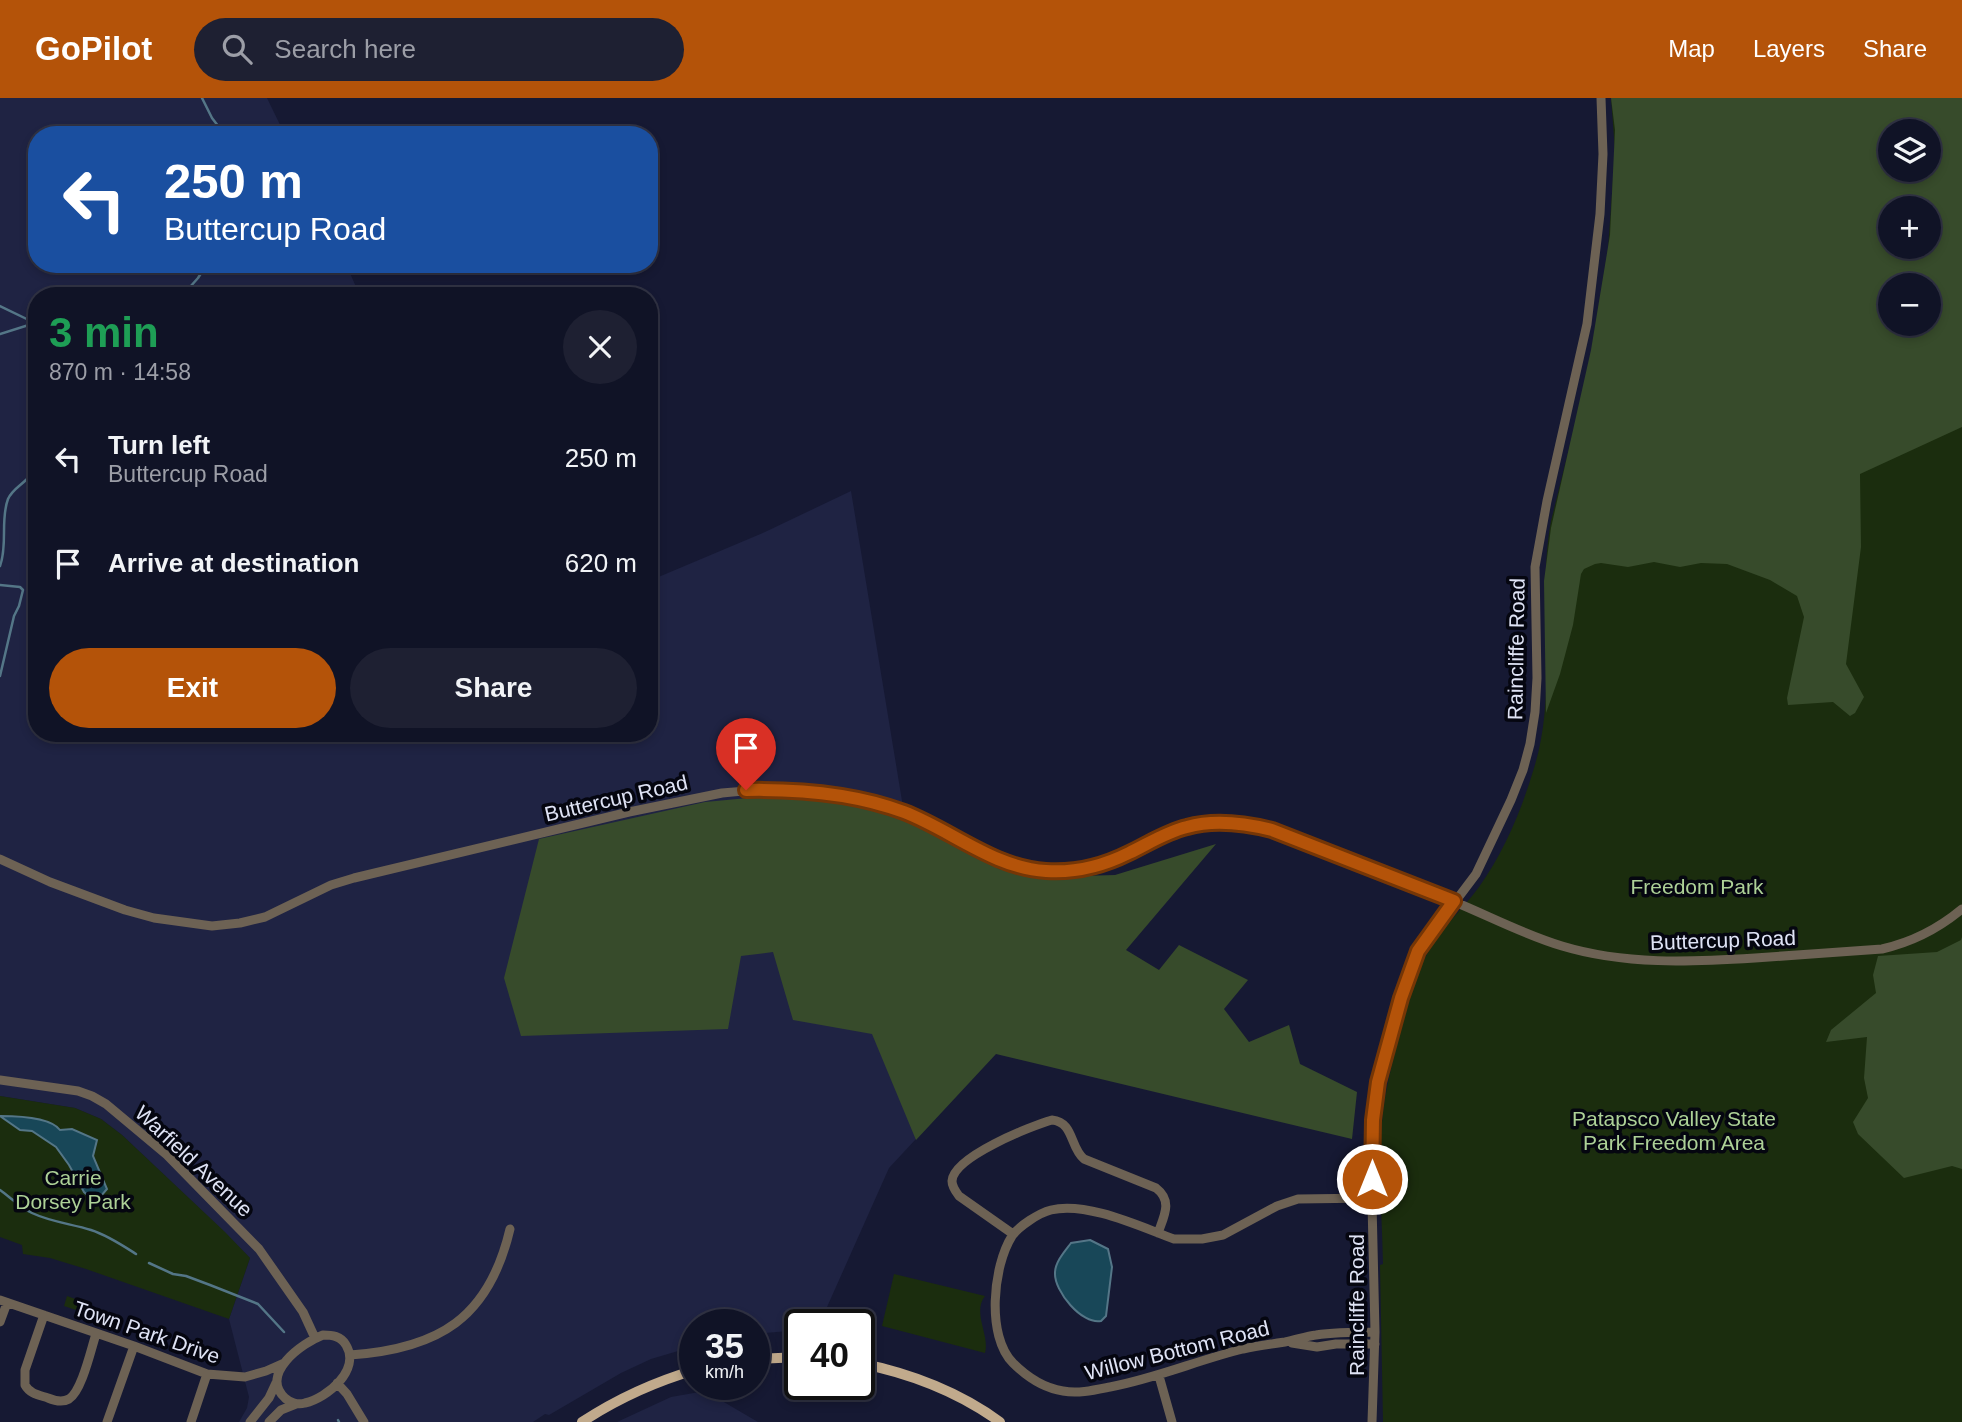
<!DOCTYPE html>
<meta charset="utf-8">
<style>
body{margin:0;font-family:Helvetica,sans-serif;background:#1e2032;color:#f1f3f6;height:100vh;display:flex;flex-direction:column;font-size:26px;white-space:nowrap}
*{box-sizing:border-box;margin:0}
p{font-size:23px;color:#9c9ea7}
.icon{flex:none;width:38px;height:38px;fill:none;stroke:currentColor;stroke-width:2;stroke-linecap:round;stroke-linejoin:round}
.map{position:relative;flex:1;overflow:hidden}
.details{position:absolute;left:28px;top:189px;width:630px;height:455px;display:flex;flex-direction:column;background:#101326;border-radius:28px;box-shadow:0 4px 10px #0003,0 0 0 2px #303243}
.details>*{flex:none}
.guide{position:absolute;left:28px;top:28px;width:630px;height:147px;border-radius:28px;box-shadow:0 4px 10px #0003,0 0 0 2px #303243;background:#1a4fa0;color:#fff;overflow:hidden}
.fabs{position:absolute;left:1878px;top:21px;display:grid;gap:14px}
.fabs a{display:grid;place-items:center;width:63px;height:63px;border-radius:50%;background:#101326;box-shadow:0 4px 10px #0003,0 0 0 2px #303243;font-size:35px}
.speed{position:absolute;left:679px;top:1211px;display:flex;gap:14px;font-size:35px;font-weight:700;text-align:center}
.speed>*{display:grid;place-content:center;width:91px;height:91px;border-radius:50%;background:#101326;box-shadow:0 4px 10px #0003,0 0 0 2px #303243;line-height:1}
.speed small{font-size:18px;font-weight:400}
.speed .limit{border:4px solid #111;border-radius:10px;background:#fff;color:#111}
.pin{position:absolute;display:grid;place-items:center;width:60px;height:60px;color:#fff;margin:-72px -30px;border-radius:50% 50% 50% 0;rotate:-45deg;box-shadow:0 0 7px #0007}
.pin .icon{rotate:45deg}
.me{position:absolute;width:77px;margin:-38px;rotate:0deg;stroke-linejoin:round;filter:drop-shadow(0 0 5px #0008)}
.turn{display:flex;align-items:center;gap:24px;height:147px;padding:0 21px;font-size:32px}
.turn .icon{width:91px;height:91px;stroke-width:2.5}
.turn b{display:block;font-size:49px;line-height:60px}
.round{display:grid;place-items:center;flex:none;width:74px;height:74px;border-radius:37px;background:#1e2032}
.overview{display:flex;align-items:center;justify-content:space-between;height:119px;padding:0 21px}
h1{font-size:42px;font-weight:800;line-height:52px;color:#1e9e55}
.cta{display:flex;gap:14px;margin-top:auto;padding:14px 21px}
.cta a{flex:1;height:80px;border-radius:42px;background:#b45309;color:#fff;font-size:28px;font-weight:800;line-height:80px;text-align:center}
.cta a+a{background:#1e2032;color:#f1f3f6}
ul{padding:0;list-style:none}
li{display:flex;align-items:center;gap:21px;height:105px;padding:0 21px}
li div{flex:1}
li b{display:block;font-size:26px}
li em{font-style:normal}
header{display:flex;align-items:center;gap:42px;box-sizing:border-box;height:98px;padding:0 35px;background:#b45309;color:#fff}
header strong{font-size:33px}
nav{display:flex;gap:38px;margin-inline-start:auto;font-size:24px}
.search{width:490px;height:63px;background:#1e2032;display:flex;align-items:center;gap:18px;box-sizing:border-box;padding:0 24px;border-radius:38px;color:#9c9ea7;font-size:26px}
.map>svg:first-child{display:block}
</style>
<header>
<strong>GoPilot</strong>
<div class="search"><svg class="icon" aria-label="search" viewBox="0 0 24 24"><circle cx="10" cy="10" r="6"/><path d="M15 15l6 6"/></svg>Search here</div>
<nav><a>Map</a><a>Layers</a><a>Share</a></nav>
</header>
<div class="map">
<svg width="1962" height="1324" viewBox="0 0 1962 1324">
<rect width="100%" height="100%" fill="#161933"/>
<!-- built -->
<path fill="#1f2343" d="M 0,0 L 267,0 L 285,37 L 37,37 L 37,166 L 346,166 L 360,198 L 37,198 L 37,635 L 649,635 L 649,483 L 765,434 L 851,393 L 905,721 L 959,747 L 999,944 L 995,956 L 889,1070 L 819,1227 L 800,1227 L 800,1232 L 754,1236 L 754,1227 L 695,1227 L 695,1248 L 651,1261 L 621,1275 L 549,1317 L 545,1316 L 533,1324 L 239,1324 L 247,1310 L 249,1299 L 229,1221 L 250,1160 L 197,1108 L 122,1037 L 101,1021 L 75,1010 L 0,998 Z
M 705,1293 L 758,1324 L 617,1324 L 671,1299 Z"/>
<!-- green -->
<path fill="#1b2d0e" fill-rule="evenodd" d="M 1611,0 L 1962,0 L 1962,1324 L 1383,1324 L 1380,1167 L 1383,1166 C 1382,1119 1378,1071 1382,1024 C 1385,990 1394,958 1403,925 C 1409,902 1415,878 1427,856 C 1440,831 1462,812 1479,789 C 1504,754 1522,711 1534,670 C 1559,590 1536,504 1551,423 L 1588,274 L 1608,151 L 1615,53 ZM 1890,33 L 1928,33 L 1928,72 L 1890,72 ZM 1890,110 L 1928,110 L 1928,149 L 1890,149 ZM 1890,187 L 1928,187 L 1928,226 L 1890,226 Z
M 0,998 L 75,1010 L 101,1021 L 122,1037 L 225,1134 L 250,1160 L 229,1221 L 86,1171 L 50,1160 L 23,1156 L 22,1147 L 0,1139 Z
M 894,1176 L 985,1198 C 972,1215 990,1237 985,1255 L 882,1228 Z
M 67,1198 L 89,1206 L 85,1215 L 64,1208 Z"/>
<!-- forest -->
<path fill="#374b2b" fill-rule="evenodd" d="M 1611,0 L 1962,0 L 1962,329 L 1860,376 L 1861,449 L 1846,566 L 1864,599 L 1855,615 L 1850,618 L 1833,604 L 1788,607 L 1787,600 L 1804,519 L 1797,498 L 1770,482 L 1727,466 L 1701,465 L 1680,469 L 1654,464 L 1628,469 L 1601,465 L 1595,466 L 1584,471 L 1581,476 L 1573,527 L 1560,576 L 1546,615 L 1544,483 L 1551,430 L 1591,252 L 1610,137 L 1615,32 ZM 1890,33 L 1928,33 L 1928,72 L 1890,72 ZM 1890,110 L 1928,110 L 1928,149 L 1890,149 ZM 1890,187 L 1928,187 L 1928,226 L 1890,226 Z
M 780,697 L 838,703 L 885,713 L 959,747 L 999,771 L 1046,779 L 1115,777 L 1216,746 L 1126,852 L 1159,872 L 1179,847 L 1248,882 L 1224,911 L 1249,944 L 1289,927 L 1300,966 L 1357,994 L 1352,1041 L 996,956 L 916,1042 L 872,936 L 793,922 L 773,854 L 741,858 L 728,931 L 521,938 L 504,880 L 539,741 L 705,704 Z
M 1962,839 L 1962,1071 L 1952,1068 L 1904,1080 L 1858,1036 L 1853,1024 L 1868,1000 L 1864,980 L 1867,939 L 1826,944 L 1831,932 L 1876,895 L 1873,877 L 1878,858 L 1937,854 L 1961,842 Z"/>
<!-- water -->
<path fill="#184758" stroke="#547687" stroke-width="2" d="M 0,1018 C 16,1018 50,1019 60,1032 L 72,1031 L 97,1042 L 93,1058 L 107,1091 L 101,1098 L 93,1102 L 84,1094 L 69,1067 L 56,1049 L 32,1033 L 20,1032 Z
M 1090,1142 L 1108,1151 L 1112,1169 L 1106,1218 L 1101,1223 C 1082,1227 1054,1193 1055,1175 C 1055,1164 1065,1153 1071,1145 Z"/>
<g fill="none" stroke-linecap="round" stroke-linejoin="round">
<!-- stream -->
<path stroke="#547687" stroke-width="2.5" d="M 202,0 L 212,20 L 225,37
M 182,198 L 198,180 L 207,166
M 0,208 L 35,225
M 0,236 L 35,225 L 37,226
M 0,468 C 8,447 0,422 8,401 C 12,392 20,388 27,381 C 32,376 34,368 37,361
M 0,487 L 20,489 L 23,492 L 19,508 L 14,518 L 0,578
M 0,1092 C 11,1100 20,1109 32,1115 C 51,1124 72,1126 91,1132 C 107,1137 122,1147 136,1156
M 149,1165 L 173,1176 L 186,1178 L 210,1187 L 258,1206 L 284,1234
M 338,1322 L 339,1324"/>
<!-- minor -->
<path stroke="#6d6254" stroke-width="9" d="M 0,761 L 50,784 L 125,812 L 154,820 L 212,828 L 240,825 L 265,819 L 331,787 L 354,780 L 629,714 L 722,695 C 800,686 870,698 941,731 C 969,744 997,765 1029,771 C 1051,774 1074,774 1095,768 C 1115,763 1133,753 1151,744 C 1181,729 1211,722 1244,726 C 1274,730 1303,744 1331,755 C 1372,771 1414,787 1455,804 C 1491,819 1525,837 1562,848 C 1625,867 1690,864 1755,860 C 1797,857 1840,854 1882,851 C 1913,844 1938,831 1962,811
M 0,982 L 78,993 L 92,998 L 106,1006 L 167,1057 L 259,1151 L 303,1214 L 315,1240
M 1373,1100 L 1298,1101 L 1277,1108 L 1223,1137 L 1202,1141 L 1174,1141 C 1141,1129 1086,1103 1051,1112 C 1039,1115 1019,1128 1012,1138 C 993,1168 986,1238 1013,1265 C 1026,1278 1043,1290 1063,1293 C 1078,1296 1095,1292 1110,1289 C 1157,1280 1198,1262 1243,1251 C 1257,1248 1271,1246 1285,1244 C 1296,1242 1306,1238 1316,1237 C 1335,1234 1356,1234 1375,1234
M 1013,1136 L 959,1098 C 956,1094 952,1089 952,1083 C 953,1059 1031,1028 1052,1022 C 1074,1024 1070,1050 1084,1061 L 1156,1090 C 1173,1103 1164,1118 1158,1135
M 0,1202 L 134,1248 L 207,1276 L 245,1279 L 266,1273 L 284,1265
M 44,1217 L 25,1272 L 25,1287 C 30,1296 39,1297 48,1300 C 55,1303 62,1305 69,1301 C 82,1293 91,1251 96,1236
M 0,1224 L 7,1205
M 323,1237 C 332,1237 341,1238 346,1247 C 361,1272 327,1300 305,1305 C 298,1307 290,1305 285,1300 C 259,1276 302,1245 323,1237 Z
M 1292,1245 L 1317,1249 L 1336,1246 L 1375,1246
M 350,1257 C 439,1251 489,1220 510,1131
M 1159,1278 L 1172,1324
M 337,1285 L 347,1296 L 364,1324
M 107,1324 L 134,1248
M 191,1324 L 207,1276
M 250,1324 L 269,1300 L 276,1285
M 269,1324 L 281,1312 L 296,1306
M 1372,1324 L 1375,1234 L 1371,1062 L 1373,1022 L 1378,984 L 1405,886 L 1418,853 L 1476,776 L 1511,702 L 1523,672 L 1530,646 L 1535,614 L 1537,580 L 1535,469 L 1547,403 L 1587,226 L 1600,116 L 1603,56 L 1601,0"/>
<!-- major -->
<path stroke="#c1aa8c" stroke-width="10" d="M 754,1261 L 800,1259
M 859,1265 C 909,1275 959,1294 1000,1324
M 582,1324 C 617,1301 654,1284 695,1272"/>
</g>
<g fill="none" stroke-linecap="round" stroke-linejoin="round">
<defs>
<path id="route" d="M 746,692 C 799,691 854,695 904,714 C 951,732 994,770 1046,773 C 1075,775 1103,768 1129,755 C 1148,746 1166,734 1187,729 C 1215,721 1244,725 1272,732 L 1454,803 L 1418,853 L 1401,900 L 1378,984 L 1373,1022 L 1372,1081"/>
</defs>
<!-- route casing -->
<use href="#route" stroke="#753606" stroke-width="18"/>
<!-- route -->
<use href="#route" stroke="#b45309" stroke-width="12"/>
</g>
<g text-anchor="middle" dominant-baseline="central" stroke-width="7" stroke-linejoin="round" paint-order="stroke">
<!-- street labels -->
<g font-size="21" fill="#dfe3f5" stroke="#050610">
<text transform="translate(1516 551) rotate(-89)">Raincliffe Road</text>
<text transform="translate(616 700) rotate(-13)">Buttercup Road</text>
<text transform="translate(1723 842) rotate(-2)">Buttercup Road</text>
<text transform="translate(194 1063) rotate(43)">Warfield Avenue</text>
<text transform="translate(1356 1207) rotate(-90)">Raincliffe Road</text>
<text transform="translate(147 1234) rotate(19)">Town Park Drive</text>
<text transform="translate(1177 1252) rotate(-14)">Willow Bottom Road</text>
</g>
<!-- park labels -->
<g font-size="21" fill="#add197" stroke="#050610">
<text x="1697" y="788">Freedom Park</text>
<text x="1674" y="1020">Patapsco Valley State<tspan x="1674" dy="24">Park Freedom Area</tspan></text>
<text x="73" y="1079">Carrie<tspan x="73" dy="24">Dorsey Park</tspan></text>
</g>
</g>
</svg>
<div class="fabs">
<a><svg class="icon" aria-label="layers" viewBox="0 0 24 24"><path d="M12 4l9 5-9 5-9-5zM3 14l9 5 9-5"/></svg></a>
<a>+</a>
<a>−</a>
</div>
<div class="speed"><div>35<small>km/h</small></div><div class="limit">40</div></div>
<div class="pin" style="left:746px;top:692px;background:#d93025"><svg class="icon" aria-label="arrive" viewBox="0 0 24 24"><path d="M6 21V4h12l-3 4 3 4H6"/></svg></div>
<svg class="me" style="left:1372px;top:1081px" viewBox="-20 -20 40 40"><circle r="17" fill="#b45309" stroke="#fff" stroke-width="3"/><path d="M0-11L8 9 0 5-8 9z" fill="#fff"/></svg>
<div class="guide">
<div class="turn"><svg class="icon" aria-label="left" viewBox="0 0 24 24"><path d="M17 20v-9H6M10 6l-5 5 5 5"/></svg><div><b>250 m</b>Buttercup Road</div></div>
</div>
<section class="details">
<div class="overview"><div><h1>3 min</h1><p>870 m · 14:58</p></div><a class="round"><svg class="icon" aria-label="close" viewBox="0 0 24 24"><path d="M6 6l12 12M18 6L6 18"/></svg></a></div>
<ul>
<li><svg class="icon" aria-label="left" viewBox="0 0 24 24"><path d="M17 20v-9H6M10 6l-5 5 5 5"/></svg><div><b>Turn left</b><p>Buttercup Road</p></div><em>250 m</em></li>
<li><svg class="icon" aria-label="arrive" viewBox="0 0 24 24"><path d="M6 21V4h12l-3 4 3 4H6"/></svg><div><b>Arrive at destination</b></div><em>620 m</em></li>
</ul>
<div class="cta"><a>Exit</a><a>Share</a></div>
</section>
</div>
